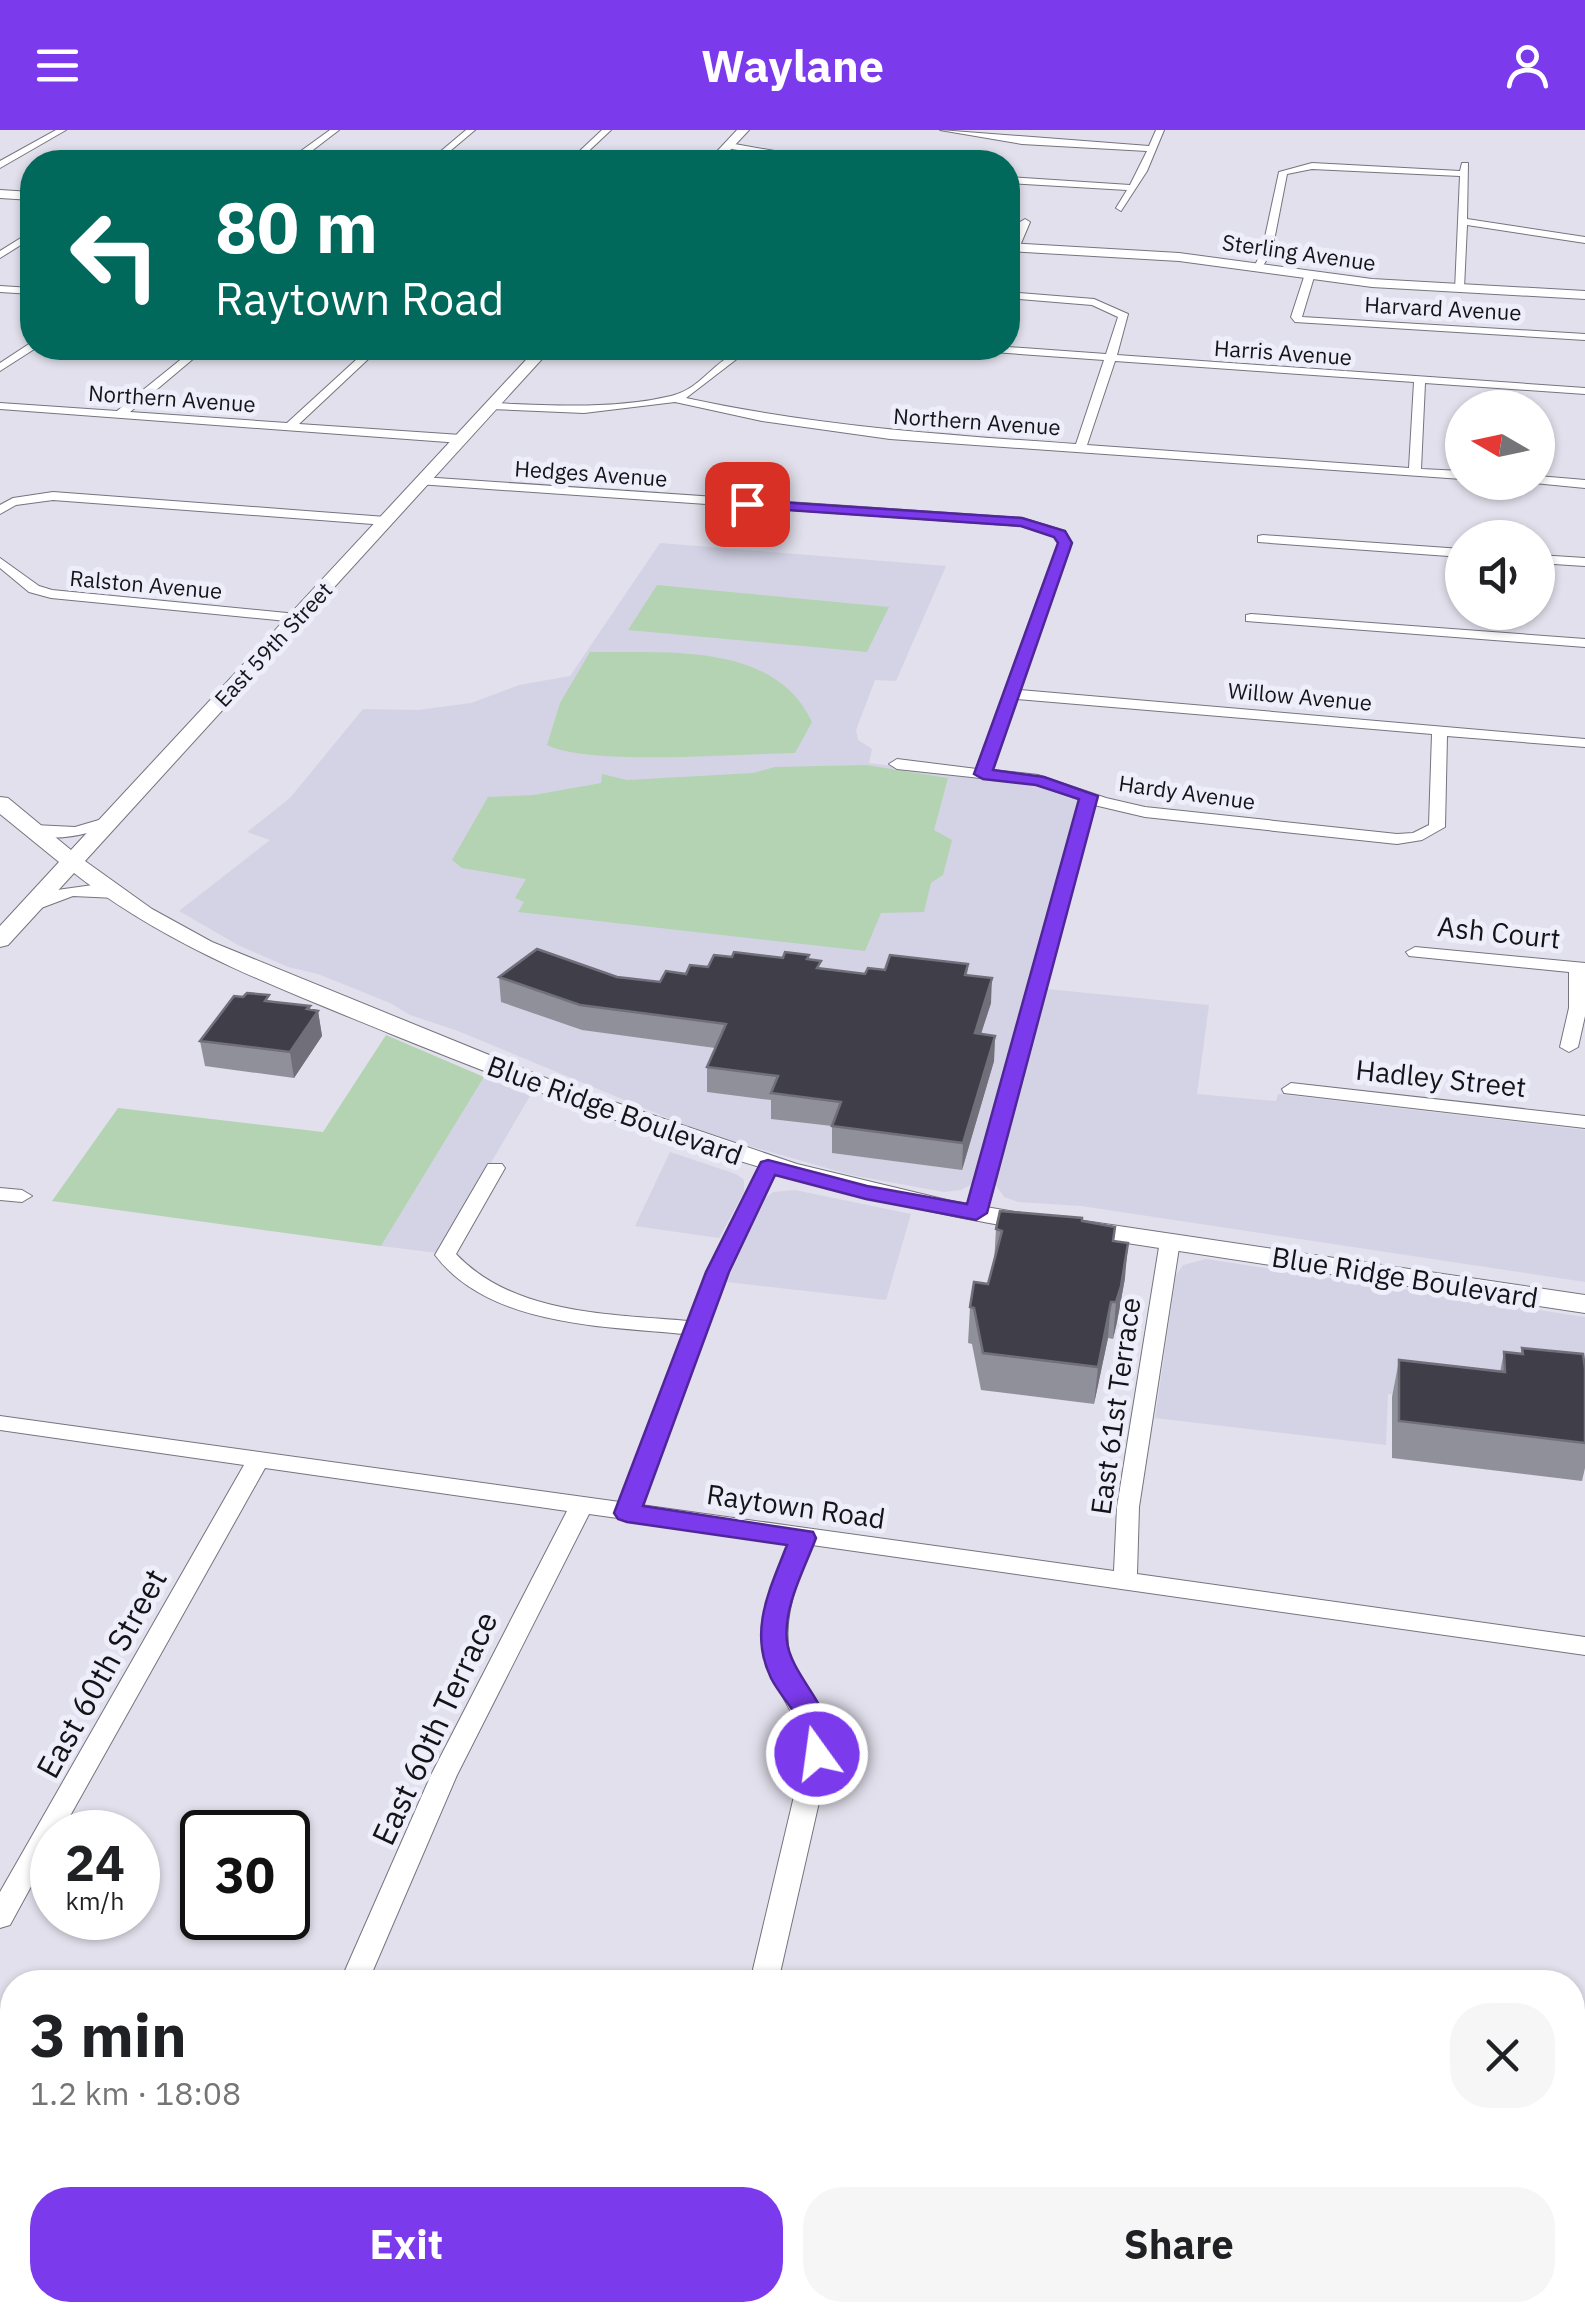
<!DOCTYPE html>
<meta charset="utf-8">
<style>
body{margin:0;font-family:"IBM Plex Sans",sans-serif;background:#f6f6f6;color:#202124;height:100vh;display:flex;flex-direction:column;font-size:38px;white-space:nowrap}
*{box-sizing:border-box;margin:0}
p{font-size:32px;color:#757577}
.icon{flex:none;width:55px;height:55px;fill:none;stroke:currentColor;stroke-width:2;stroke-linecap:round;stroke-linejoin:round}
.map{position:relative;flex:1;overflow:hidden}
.side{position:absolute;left:0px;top:1840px;width:1585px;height:352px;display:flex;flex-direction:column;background:#fff;border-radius:40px 40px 0 0;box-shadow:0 2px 8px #0004}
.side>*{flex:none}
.hud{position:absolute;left:20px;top:20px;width:1000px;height:210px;border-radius:40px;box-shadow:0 2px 8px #0004;background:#00695c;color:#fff;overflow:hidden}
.needle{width:65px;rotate:279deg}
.buttons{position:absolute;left:1445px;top:260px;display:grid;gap:20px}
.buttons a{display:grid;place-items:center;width:110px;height:110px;border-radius:50%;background:#fff;box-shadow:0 2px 8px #0004;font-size:50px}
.speed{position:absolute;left:30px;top:1680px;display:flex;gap:20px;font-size:50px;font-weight:700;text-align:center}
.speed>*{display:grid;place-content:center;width:130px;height:130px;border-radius:50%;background:#fff;box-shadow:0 2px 8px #0004;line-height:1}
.speed small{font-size:25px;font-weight:400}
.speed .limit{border:5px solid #111;border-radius:15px;background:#fff;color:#111}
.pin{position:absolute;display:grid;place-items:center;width:85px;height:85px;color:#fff;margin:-42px;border-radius:20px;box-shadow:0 5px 15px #0006}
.me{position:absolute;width:110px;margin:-55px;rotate:346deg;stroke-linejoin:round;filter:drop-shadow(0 0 8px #0008)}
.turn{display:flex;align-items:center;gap:35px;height:210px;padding:0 30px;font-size:45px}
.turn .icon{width:130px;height:130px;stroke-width:2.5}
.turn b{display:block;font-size:70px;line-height:85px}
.round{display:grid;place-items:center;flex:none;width:105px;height:105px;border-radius:40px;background:#f6f6f6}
.summary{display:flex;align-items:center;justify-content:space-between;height:170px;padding:0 30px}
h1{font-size:60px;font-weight:700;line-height:75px}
.button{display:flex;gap:20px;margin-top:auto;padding:20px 30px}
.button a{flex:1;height:115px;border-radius:40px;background:#7c3aed;color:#fff;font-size:40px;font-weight:700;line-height:115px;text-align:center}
.button a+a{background:#f6f6f6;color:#202124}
header{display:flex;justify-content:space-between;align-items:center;height:130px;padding:0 30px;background:#7c3aed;color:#fff;font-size:45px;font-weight:700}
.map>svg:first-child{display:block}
</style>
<header><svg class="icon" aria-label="menu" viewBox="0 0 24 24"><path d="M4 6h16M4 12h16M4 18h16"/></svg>Waylane<svg class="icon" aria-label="person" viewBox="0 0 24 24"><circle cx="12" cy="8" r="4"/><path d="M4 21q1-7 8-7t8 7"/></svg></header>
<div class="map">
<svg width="1585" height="2192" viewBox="0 0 1585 2192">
<rect width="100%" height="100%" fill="#e1e0ec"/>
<!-- built -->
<path fill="#d4d3e6" d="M 660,413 L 946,436 L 896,551 L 875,550 L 856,600 L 858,610 L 872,619 L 869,633 L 1034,654 L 1079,668 L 972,1054 L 961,1060 L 944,1062 L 851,1045 L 704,1003 L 458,901 L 410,885 L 390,873 L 318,844 L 288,837 L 238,815 L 179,781 L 270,710 L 247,702 L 290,668 L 363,579 L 418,580 L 471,573 L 519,555 L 570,546 Z
M 1047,859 L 1209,875 L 1197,964 L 1276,971 L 1278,964 L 1585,1000 L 1585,1152 L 1081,1076 L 1018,1072 L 1004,1067 L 994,1052 Z
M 484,947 L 530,966 L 438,1123 L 381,1116 Z
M 670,1022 L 736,1044 L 744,1050 L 744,1062 L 719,1108 L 635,1096 Z
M 795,1060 L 911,1084 L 886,1170 L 727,1152 L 763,1070 L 773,1062 Z
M 1206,1129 L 1585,1187 L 1585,1258 L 1491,1276 L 1388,1264 L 1386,1315 L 1155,1288 L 1176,1145 L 1183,1135 Z"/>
<!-- green -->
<path fill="#b4d3b2" d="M 657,455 L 889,477 L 867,522 L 628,500 Z
M 590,522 C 665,523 775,511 812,592 L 795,623 C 742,624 587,636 547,615 L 560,573 Z
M 866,635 L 948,648 L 934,700 L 952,710 L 943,745 L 931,753 L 924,782 L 881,783 L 865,821 L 518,782 L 524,772 L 515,768 L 526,749 L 462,738 L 452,730 L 488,667 L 534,665 L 601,653 L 602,644 L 627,650 L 753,643 L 775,637 Z
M 386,905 L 484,947 L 381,1116 L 52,1071 L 118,978 L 323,1002 Z"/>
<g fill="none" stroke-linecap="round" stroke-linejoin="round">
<defs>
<path id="street" d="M 56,0 L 66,0 L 0,38 L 0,31 Z
M 330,0 L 339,0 L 300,30 L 294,30 L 294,26 Z
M 466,0 L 475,0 L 437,32 L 428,32 Z
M 602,0 L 611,0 L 577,32 L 568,32 Z
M 940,0 L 1149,16 L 1156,0 L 1164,0 L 1147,41 L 1121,81 L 1116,78 L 1127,60 L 1008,53 L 1008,47 L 1130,55 L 1147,21 L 1022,14 Z
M 729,13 L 819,29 L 823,32 L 807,32 L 726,18 Z
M 1312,33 L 1460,41 L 1462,33 L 1468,33 L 1467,89 L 1585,107 L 1585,113 L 1467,95 L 1464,158 L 1455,160 L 1460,46 L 1312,39 L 1287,44 L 1272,121 L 1261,139 L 1253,139 L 1262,121 L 1279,42 Z
M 1025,89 L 1030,92 L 1019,118 L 1011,120 L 1020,92 Z
M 32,101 L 32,108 L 0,128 L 0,121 Z
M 1309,144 L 1314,147 L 1302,187 L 1585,204 L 1585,210 L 1295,192 L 1291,187 L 1304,147 Z
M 0,156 L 32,158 L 32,164 L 0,162 Z
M 1008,162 L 1094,169 L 1128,184 L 1117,225 L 1585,258 L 1585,264 L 1425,253 L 1421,339 L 1462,341 L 1462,349 L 890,309 L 762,291 L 675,272 L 584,283 L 491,279 L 485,276 L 491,273 C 550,275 612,280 671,266 C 711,256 714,218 765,218 L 738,228 L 686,268 C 815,296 944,305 1076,314 L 1104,230 L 979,221 L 974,218 L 1008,217 L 1106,224 L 1118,187 L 1092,175 L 1008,168 ZM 1115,231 L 1414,252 L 1409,338 L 1087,315 Z
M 32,212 L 32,218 L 36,218 L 0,241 L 0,233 Z
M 195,218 L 206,218 L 130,282 L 287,293 L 369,218 L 380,218 L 299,294 L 461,305 L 467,309 L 461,313 L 0,279 L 0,273 L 117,281 Z
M 1538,346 L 1585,350 L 1585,358 L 1534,353 L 1538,352 Z
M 422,347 L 1022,388 L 1065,401 L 1071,413 L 1020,560 L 1585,609 L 1585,617 L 1447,606 L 1445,697 L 1422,710 L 1397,714 L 1145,687 L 1094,675 L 986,1083 L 976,1089 L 966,1083 L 1080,670 L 1036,654 L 897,639 L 889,634 L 897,629 L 977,639 L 1059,413 L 1055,407 L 1021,396 L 418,354 L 418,348 ZM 1017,569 L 1432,604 L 1429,695 L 1413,703 L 1397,704 L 1145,677 L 1106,668 L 1038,645 L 992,640 Z
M 53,362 L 386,387 L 392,391 L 386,395 L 53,370 L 16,375 L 0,384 L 0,375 L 13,368 Z
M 1263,405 L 1462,419 L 1462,427 L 1258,412 L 1258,406 Z
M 1538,425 L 1585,428 L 1585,436 L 1538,433 Z
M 0,428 L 39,456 L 52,460 L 297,484 L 304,488 L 297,492 L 51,468 L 29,462 L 0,438 Z
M 1251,484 L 1585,509 L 1585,517 L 1246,491 L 1246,485 Z
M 109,687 L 117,692 L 115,695 C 89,703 50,716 26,700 L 34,695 L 75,697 Z
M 93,755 L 116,758 L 124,763 L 116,768 L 73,766 L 33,781 L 25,776 L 57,760 Z
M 1415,817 L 1585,833 L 1585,886 L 1578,917 L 1569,922 L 1560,917 L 1569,878 L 1569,842 L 1409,826 L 1406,822 Z
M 1291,953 L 1585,986 L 1585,998 L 1284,963 L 1282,959 Z
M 769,1031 L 779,1037 L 727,1142 L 641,1375 L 1114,1441 L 1117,1377 L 1160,1111 L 1170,1105 L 1180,1111 L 1139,1377 L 1137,1444 L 1585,1507 L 1585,1525 L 812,1415 C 795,1457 776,1500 796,1545 C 810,1575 825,1589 830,1624 L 778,1852 L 750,1852 L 804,1624 C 800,1590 786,1576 772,1546 C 751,1500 772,1456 790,1412 L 589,1384 L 457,1645 L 368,1852 L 340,1852 L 431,1645 L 567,1381 L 265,1338 L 61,1702 L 52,1702 L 52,1718 L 10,1795 L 0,1798 L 0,1762 L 244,1335 L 0,1300 L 0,1286 L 620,1372 L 683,1204 C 602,1196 489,1196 435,1125 L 488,1034 L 502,1034 L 505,1038 L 456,1124 C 514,1185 610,1184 688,1191 L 707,1142 L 759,1037 Z
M 0,1058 L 22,1060 L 32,1066 L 22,1072 L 0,1070 Z"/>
<path id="secondary" d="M 737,0 L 749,0 L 719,32 L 707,32 Z
M 0,60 L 32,62 L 32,70 L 0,68 Z
M 1008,113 L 1179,123 L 1372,149 L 1585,161 L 1585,169 L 1372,157 L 1179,131 L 1008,121 Z
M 537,218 L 552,218 L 85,731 L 152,779 L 212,812 L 558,953 L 797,1034 L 951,1071 L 1045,1087 L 1049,1093 L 1045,1099 L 1035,1101 C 810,1065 601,989 391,904 C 279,858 169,818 74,743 L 8,815 L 0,817 L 0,796 L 59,732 L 0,684 L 0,667 L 8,668 L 71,720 Z
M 1078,1090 L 1585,1165 L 1585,1183 L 1068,1104 L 1064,1098 Z"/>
</defs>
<!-- street casing -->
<use href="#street" stroke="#75747f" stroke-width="2"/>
<!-- secondary casing -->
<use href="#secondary" stroke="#75747f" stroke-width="2"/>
<!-- street -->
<use href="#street" fill="#fff" fill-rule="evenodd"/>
<!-- secondary -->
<use href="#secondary" fill="#fff" fill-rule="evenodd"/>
</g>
<!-- wall -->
<path fill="#90909a" d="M 732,827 L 809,830 L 821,839 L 865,844 L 885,840 L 968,834 L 967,845 L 991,873 L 981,904 L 995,906 L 994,931 L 962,1040 L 832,1023 L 832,996 L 771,989 L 771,970 L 707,962 L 707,937 L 715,918 L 582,900 L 501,872 L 499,847 L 617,847 L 660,852 L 708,837 Z
M 243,867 L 310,876 L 310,880 L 318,881 L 322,906 L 294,948 L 205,936 L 200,911 Z
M 1082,1091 L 1113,1111 L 1125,1148 L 1117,1192 L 1113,1209 L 1108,1208 L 1094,1274 L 981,1260 L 972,1214 L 968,1213 L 970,1177 L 988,1154 L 994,1133 L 996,1099 Z
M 1522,1218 L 1585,1238 L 1585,1338 L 1582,1351 L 1392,1328 L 1392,1267 L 1399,1230 L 1500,1242 L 1504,1222 L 1521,1224 Z"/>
<!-- shaded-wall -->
<path fill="#706f7a" d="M 992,848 L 991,873 L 973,928 L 975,903 Z
M 310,876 L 312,891 L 318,881 L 322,906 L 294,948 L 290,922 Z
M 995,906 L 994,931 L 962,1040 L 963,1013 Z
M 1128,1113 L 1125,1148 L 1117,1192 L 1113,1209 L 1116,1172 Z
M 1111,1172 L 1108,1208 L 1094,1274 L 1098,1237 Z"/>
<!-- building -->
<path fill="#403f49" stroke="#706f7a" stroke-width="2.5" d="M 537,819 L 617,847 L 660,852 L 666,841 L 686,844 L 690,835 L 708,837 L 714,825 L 732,827 L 734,822 L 783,828 L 785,822 L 809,825 L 807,829 L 821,831 L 817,838 L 865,844 L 868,838 L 885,840 L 890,825 L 968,834 L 965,845 L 992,848 L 975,903 L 995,906 L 963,1013 L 832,996 L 841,972 L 771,963 L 778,946 L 707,937 L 726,894 L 580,875 L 499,847 Z
M 247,863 L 269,865 L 265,871 L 310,876 L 307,879 L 318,881 L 290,922 L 200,911 L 234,866 L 243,867 Z
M 1000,1081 L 1082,1088 L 1082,1091 L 1115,1097 L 1113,1111 L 1128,1113 L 1121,1156 L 1116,1172 L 1111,1172 L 1098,1237 L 983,1223 L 974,1178 L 970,1177 L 974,1152 L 988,1154 L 1002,1101 L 996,1099 Z
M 1522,1218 L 1583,1224 L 1585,1238 L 1585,1313 L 1399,1291 L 1399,1230 L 1505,1242 L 1504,1222 L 1523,1224 Z"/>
<!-- route -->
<path fill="#7c3aed" stroke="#51269a" stroke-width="2.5" d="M 747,370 L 1022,388 L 1065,401 L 1072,413 L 993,640 L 1044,647 L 1098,666 L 987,1083 L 976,1090 L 866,1069 L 775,1045 L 729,1142 L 643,1376 L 813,1402 L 816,1408 C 804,1440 783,1477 787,1512 C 792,1551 849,1591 827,1632 L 817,1635 L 806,1632 C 799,1618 804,1601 797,1587 C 789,1573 778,1562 771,1548 C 748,1501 770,1459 787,1415 L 627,1392 L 618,1389 L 614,1383 L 706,1142 L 761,1032 L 768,1030 L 867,1056 L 967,1074 L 1079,669 L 1036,655 L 983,649 L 974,644 L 1058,413 L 1054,407 L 1021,396 L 742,377 L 742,371 Z"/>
<g text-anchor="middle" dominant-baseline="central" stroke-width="10" stroke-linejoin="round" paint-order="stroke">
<!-- far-street labels -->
<g font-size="22" fill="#141418" stroke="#eeedfa">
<text transform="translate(1299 122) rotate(8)">Sterling Avenue</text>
<text transform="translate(1443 178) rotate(3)">Harvard Avenue</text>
<text transform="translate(1283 222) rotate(4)">Harris Avenue</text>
<text transform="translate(172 268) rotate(4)">Northern Avenue</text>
<text transform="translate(977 291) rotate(4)">Northern Avenue</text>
<text transform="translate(591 343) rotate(4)">Hedges Avenue</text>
<text transform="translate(146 454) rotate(5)">Ralston Avenue</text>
<text transform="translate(273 514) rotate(-47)">East 59th Street</text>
<text transform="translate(1300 566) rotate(5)">Willow Avenue</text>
<text transform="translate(1187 662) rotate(8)">Hardy Avenue</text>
</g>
<!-- street labels -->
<g font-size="28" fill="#141418" stroke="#eeedfa">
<text transform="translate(1499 802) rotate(6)">Ash Court</text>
<text transform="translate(1441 948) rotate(6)">Hadley Street</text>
<text transform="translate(615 980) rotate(20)">Blue Ridge Boulevard</text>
<text transform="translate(1405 1147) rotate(9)">Blue Ridge Boulevard</text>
<text transform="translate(1115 1276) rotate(-82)">East 61st Terrace</text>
<text transform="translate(796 1376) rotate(8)">Raytown Road</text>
</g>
<!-- near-street labels -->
<g font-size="32" fill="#141418" stroke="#eeedfa">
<text transform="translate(101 1543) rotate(-61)">East 60th Street</text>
<text transform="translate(434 1598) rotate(-65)">East 60th Terrace</text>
</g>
</g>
</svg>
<div class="buttons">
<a><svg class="needle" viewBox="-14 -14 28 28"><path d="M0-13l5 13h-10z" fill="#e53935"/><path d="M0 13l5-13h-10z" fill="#757577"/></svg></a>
<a><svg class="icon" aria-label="sound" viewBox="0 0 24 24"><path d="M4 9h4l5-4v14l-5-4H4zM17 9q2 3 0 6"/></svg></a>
</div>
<div class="speed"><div>24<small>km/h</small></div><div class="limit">30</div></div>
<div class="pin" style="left:747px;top:374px;background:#d93025"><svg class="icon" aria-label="arrive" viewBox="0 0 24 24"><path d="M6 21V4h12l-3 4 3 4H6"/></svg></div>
<svg class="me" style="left:817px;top:1624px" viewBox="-20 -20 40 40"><circle r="17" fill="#7c3aed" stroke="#fff" stroke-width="3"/><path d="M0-11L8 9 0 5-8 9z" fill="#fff"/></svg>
<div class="hud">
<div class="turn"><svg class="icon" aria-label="left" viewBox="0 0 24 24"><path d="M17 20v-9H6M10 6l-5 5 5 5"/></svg><div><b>80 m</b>Raytown Road</div></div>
</div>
<section class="side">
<div class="summary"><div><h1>3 min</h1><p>1.2 km · 18:08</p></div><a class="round"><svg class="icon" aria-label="close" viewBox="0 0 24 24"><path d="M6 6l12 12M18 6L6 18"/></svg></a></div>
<div class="button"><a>Exit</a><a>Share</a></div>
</section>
</div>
